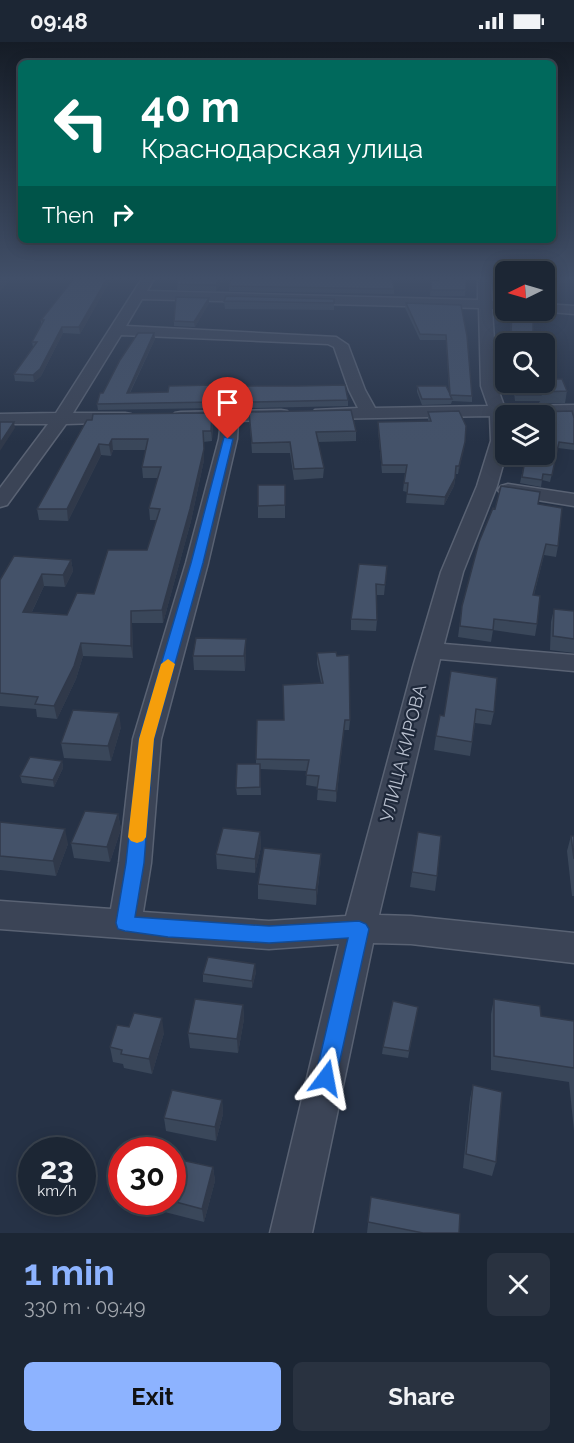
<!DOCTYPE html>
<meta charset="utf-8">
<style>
body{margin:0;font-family:Raleway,sans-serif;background:#293240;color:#f1f3f6;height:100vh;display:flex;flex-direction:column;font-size:22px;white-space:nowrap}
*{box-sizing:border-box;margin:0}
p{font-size:20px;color:#a0a5ac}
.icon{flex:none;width:33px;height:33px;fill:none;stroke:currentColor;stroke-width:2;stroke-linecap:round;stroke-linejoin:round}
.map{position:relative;height:1191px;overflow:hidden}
.details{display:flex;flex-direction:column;background:#1c2634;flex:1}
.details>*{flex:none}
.banner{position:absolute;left:18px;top:18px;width:538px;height:183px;border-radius:9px;box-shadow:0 3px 15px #0003,0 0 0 2px #3a434f;background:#00695c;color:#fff;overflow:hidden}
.needle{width:39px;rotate:265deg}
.tools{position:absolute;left:495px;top:219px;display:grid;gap:12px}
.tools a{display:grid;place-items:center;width:60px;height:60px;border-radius:9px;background:#1c2634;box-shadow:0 3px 15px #0003,0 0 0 2px #3a434f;font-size:30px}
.speed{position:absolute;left:18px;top:1095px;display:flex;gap:12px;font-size:30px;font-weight:700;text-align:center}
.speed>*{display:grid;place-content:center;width:78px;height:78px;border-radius:50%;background:#1c2634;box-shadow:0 3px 15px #0003,0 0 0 2px #3a434f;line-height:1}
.speed small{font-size:15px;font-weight:400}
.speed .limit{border:9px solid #d22;background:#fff;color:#111}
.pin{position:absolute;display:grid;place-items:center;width:51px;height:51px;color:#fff;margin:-62px -26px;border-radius:50% 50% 50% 0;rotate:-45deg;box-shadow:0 0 6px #0007}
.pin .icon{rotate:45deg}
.me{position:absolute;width:66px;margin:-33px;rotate:13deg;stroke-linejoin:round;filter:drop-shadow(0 0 4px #0008)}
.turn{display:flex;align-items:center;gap:21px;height:126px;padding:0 24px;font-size:27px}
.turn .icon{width:78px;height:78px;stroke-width:2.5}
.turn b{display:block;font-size:42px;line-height:51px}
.then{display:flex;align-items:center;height:57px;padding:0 24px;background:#0003;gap:12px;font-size:22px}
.round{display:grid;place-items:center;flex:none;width:63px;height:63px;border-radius:9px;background:#293240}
.head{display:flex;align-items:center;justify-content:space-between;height:102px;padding:0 24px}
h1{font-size:36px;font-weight:700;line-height:45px;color:#8db3ff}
.primary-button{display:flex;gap:12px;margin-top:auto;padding:12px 24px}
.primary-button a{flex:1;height:69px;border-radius:9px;background:#8db3ff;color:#111;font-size:24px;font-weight:700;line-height:69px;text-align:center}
.primary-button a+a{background:#293240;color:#f1f3f6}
.status{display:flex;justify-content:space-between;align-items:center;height:42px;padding:0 30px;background:#1c2634;direction:ltr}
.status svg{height:16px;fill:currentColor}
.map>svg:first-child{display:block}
</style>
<div class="status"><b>09:48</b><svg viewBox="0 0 49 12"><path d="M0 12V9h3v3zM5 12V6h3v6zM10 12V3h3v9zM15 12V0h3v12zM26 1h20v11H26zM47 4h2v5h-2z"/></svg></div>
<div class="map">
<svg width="574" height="1191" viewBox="0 0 574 1191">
<rect width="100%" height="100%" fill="#263246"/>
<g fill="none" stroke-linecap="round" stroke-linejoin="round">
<defs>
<path id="minor" d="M 143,235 L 155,235 L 147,249 L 478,258 L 478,235 L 490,235 L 492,259 L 506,259 L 506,267 L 492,267 L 497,344 L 504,364 L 574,363 L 574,373 L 506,374 L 506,412 L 497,444 L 463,530 L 444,602 L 574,613 L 574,629 L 440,617 L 379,873 L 411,874 L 574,891 L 574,921 L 411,902 L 373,901 L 312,1191 L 270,1191 L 339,902 L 269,907 L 0,887 L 0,859 L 111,867 L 119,821 L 133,697 L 186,521 L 219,397 L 221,379 L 181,380 L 175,379 L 172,375 L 175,371 L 181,370 L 281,368 L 287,369 L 290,373 L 287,377 L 238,379 L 237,397 L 208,521 L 161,697 L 151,821 L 143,870 L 269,879 L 346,874 L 413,625 L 441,530 L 477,444 L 491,399 L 490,374 L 321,377 L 315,376 L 312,372 L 315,368 L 358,366 L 349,348 L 334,305 L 328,302 L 121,293 L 73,371 L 125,371 L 131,372 L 134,376 L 131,380 L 66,382 L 7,463 L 0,465 L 0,446 L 48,382 L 0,382 L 0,372 L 56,371 ZM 142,257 L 479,266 L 481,344 L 488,364 L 375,366 L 365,348 L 348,303 L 336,295 L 126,284 Z
M 544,262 L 574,264 L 574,272 L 539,269 L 544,268 Z
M 508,442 L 574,452 L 574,464 L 501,452 L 498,448 L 501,444 Z"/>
</defs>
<!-- minor casing -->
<use href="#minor" stroke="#596273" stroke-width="3"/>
<!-- minor -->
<use href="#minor" fill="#3b4456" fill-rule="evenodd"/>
</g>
<!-- wall -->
<path fill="#3a475a" d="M 75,235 L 112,235 L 80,292 L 63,291 L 41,334 L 34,340 L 15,339 L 14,332 L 33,305 L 32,300 L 41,282 L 41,278 Z
M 178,235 L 224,235 L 216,249 L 177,248 Z
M 435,235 L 466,235 L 465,254 L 430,254 L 431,239 L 436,239 Z
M 544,235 L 558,245 L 557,250 L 544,250 Z
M 229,244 L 394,247 L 394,252 L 229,249 Z
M 209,256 L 209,261 L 195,285 L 174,284 L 174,279 Z
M 334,257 L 334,268 L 225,267 L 224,259 Z
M 406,261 L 461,263 L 472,354 L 472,360 L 452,359 L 451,362 L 422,363 L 417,350 L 417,344 L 449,349 L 446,298 L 420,298 L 405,266 Z
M 511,268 L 533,268 L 533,293 L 532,301 L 510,300 Z
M 154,291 L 155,297 L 130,351 L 168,350 L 215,343 L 214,366 L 98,368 L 97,362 L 103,351 Z
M 513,340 L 539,340 L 541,353 L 541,350 L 567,349 L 565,361 L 539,361 L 540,359 L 515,359 Z
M 247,344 L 348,358 L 348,364 L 248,366 Z
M 249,370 L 356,389 L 356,399 L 318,400 L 324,426 L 323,436 L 294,438 L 290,411 L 252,411 Z
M 428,370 L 465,400 L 458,432 L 456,432 L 454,444 L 444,463 L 406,461 L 407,450 L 403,449 L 405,431 L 382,431 L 378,388 L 378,380 L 428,379 Z
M 212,371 L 213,381 L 212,399 L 203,400 L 204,418 L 191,479 L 163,581 L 132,581 L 133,616 L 83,614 L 76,637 L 57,677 L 37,675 L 36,667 L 0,664 L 0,538 L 71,518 L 73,529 L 65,545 L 44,544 L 32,570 L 67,573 L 147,508 L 156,478 L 150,478 L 149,466 L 158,436 L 143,436 L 142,425 L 146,408 L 113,408 L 111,414 L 101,413 L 68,479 L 39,478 L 37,467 L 87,378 Z
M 574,376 L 574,408 L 558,406 L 550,440 L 542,438 L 541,445 L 520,441 L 526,412 Z
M 285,443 L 285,476 L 258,476 L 258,464 Z
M 538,463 L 558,504 L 556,515 L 544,513 L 534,553 L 537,582 L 535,594 L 493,588 L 491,600 L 458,595 L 462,564 Z
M 387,524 L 384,553 L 376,553 L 377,578 L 376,589 L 351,588 L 351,577 Z
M 554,567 L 574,569 L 574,611 L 550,608 L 551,580 Z
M 246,597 L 246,611 L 245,629 L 194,628 L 193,614 Z
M 317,611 L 350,678 L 349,688 L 344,688 L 336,760 L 317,758 L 318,745 L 306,743 L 307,729 L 260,727 L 261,753 L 237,753 L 236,746 L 256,722 L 256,717 L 321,641 L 317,622 Z
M 451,629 L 494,670 L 491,683 L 475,681 L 470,714 L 434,708 L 436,694 L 444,674 Z
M 121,685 L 111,719 L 64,716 L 61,701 Z
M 62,719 L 63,726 L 54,745 L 22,741 L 20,734 Z
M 118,772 L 121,787 L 110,820 L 74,816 L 71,801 Z
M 0,780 L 68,802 L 56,834 L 0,828 Z
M 260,790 L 261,805 L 255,831 L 217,827 L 216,812 Z
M 418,790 L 437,834 L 435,849 L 410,845 Z
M 571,794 L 574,794 L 574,854 L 572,854 L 567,809 Z
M 321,812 L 320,827 L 316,863 L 258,857 L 258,842 Z
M 256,930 L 252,946 L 203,940 L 203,932 Z
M 494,957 L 541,974 L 574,979 L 574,1089 L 569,1040 L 491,1028 L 491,972 Z
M 243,963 L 244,977 L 238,1011 L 190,1006 L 188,991 Z
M 418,965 L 408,1016 L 382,1012 L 383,1005 Z
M 129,985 L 164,991 L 152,1032 L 124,1026 L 123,1022 L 113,1020 L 110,1005 Z
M 473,1043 L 496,1120 L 492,1134 L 463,1126 L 470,1057 Z
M 222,1058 L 223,1072 L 216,1099 L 166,1089 L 164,1076 Z
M 213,1125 L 215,1139 L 204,1180 L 145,1165 L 144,1160 L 172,1160 Z
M 371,1155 L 459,1191 L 367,1191 Z"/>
<!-- shaded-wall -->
<path fill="#30394a" d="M 6,235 L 12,235 L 0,250 L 0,242 Z
M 108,235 L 112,235 L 80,292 L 79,285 Z
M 221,235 L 224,235 L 216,249 L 216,243 Z
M 209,256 L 209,261 L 195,285 L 194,280 Z
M 62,285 L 63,291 L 41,334 L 34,340 L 33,333 Z
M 154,291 L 155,297 L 127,356 L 127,351 Z
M 212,371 L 213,381 L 212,399 L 211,389 Z
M 14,380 L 15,386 L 0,409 L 0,401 Z
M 203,389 L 204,418 L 191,479 L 163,581 L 162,568 Z
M 112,397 L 113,408 L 111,414 L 109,403 Z
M 465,400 L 464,408 L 458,432 L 459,424 Z
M 99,402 L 101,413 L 68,479 L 67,467 Z
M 455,436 L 454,444 L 444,463 L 445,455 Z
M 71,518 L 73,529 L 65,545 L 63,533 Z
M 42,532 L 44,544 L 26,582 L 23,570 Z
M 131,569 L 132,581 L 133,616 L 131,604 Z
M 246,597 L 246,611 L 245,629 L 244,614 Z
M 81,601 L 83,614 L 76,637 L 57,677 L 54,664 Z
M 119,671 L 121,685 L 111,719 L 108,704 Z
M 345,678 L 344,688 L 336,760 L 336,749 Z
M 62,719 L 63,726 L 54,745 L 53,738 Z
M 118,772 L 121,787 L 110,820 L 107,805 Z
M 65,787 L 68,802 L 56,834 L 53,819 Z
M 260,790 L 261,805 L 255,831 L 255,817 Z
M 321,812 L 320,827 L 316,863 L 316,848 Z
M 255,922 L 256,930 L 252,946 L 252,939 Z
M 243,963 L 244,977 L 238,1011 L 237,997 Z
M 162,976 L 164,991 L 152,1032 L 149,1017 Z
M 222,1058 L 223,1072 L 216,1099 L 215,1085 Z
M 213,1125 L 215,1139 L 204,1180 L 202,1167 Z"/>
<!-- building -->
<path fill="#445269" stroke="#30394a" stroke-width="1.5" d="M 0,235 L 6,235 L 0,242 Z
M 75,235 L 108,235 L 79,285 L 62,285 L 40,327 L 33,333 L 14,332 L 37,300 L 32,300 L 44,278 L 41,278 Z
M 178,235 L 221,235 L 216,243 L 177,242 Z
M 231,235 L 392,235 L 394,247 L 229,244 Z
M 438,235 L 466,235 L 466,248 L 431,248 L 431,239 L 439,239 Z
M 544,235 L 552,235 L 558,245 L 544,245 Z
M 226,254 L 334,257 L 334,261 L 224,259 Z
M 176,255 L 209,256 L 194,280 L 174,279 Z
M 406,261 L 461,263 L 467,294 L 472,354 L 450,353 L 452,357 L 422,357 L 417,344 L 446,344 L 450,352 L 446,293 L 420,292 Z
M 512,268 L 533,268 L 533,293 L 511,291 Z
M 138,291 L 154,291 L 127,351 L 168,350 L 169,344 L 215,343 L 214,360 L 97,362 L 100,351 L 103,351 L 120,318 Z
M 546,337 L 562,337 L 567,349 L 541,350 Z
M 515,340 L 539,340 L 541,353 L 516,353 Z
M 345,343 L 348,358 L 248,360 L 247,344 L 297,344 Z
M 351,368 L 356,389 L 316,390 L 324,426 L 294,427 L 290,400 L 252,401 L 249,370 Z
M 459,369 L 466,384 L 465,400 L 459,424 L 456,424 L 455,436 L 445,455 L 407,452 L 408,441 L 404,441 L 407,423 L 382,423 L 378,380 L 431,379 L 428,370 Z
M 572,369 L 574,376 L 574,402 L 559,400 L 552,433 L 543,432 L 542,438 L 522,435 L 526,412 L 544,412 L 544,374 L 535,374 L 535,370 Z
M 212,371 L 211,389 L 203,389 L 204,407 L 190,467 L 162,568 L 131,569 L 131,604 L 81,601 L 74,624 L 54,664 L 35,662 L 38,655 L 0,651 L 0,538 L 14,514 L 71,518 L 63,533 L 42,532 L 23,570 L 67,573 L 77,551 L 94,552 L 108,508 L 147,508 L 160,467 L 149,466 L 161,425 L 142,425 L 148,397 L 112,397 L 109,403 L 99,402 L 67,467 L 37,467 L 87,378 L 92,378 L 93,372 Z
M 0,380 L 14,380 L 0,401 Z
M 258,443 L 285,443 L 285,463 L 258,464 Z
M 501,444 L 540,450 L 538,462 L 562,466 L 558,504 L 546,502 L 533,553 L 540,554 L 537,582 L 494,577 L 493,588 L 460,584 L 462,564 L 479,500 L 493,466 L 495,467 Z
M 359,522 L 387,524 L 385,543 L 376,542 L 377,578 L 351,577 Z
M 554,567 L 574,569 L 574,597 L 553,594 Z
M 196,596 L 246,597 L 244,614 L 193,614 Z
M 336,610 L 337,614 L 349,613 L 350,678 L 345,678 L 336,749 L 317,747 L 319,734 L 306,733 L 309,718 L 256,717 L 257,678 L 284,678 L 283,643 L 323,641 L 317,611 Z
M 451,629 L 497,636 L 494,670 L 476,667 L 472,700 L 436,694 L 440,673 L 444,674 Z
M 73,668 L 119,671 L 108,704 L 61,701 Z
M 30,715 L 62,719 L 53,738 L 20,734 Z
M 237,722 L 260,722 L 260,745 L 236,746 Z
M 85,769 L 118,772 L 107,805 L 71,801 Z
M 0,780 L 65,787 L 53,819 L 0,814 Z
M 223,786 L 260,790 L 255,817 L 216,812 Z
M 418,790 L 441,794 L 437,834 L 412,830 Z
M 571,794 L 574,794 L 574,817 Z
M 264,806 L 321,812 L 316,848 L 258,842 Z
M 208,915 L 255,922 L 252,939 L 203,932 Z
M 195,957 L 243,963 L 237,997 L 188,991 Z
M 494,957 L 540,964 L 541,974 L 574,979 L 574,1026 L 494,1014 Z
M 393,959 L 418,965 L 409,1009 L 383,1005 Z
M 134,971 L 162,976 L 149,1017 L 121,1012 L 122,1008 L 110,1005 L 117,983 L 129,985 Z
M 473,1043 L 502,1050 L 496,1120 L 466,1112 Z
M 172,1048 L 222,1058 L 215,1085 L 164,1076 Z
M 172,1116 L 213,1125 L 202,1167 L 172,1159 Z
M 371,1155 L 460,1172 L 459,1191 L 423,1191 L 368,1180 Z"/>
<!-- sky -->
<linearGradient id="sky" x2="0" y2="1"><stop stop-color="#151c26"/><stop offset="0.59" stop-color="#414f68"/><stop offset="1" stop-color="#414f68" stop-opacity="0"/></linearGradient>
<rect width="574" height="401" fill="url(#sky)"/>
<!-- route -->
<path fill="#1a73e8" stroke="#114b97" stroke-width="1.5" d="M 224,395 L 233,397 L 203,521 L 154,697 L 144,821 L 135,875 L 269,884 L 359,879 L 366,882 L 369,887 L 336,1036 L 333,1044 L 326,1047 L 318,1044 L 315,1036 L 348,896 L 269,901 L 168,895 L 125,889 L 118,887 L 116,881 L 126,821 L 139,697 L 191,521 Z"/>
<!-- slow -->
<path fill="#f59e0b" d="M 168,617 L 175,622 L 154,697 L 146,795 L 143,799 L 137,801 L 131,799 L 128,795 L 139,697 L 161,622 Z"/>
<g text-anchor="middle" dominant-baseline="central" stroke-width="4.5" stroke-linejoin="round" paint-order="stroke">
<!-- street labels -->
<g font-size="18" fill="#b9c0cf" stroke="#1f293b">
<text transform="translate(403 711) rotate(-76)">УЛИЦА КИРОВА</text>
</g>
</g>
</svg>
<div class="tools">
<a><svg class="needle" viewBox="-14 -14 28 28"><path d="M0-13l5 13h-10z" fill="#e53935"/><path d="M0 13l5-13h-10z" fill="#a0a5ac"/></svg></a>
<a><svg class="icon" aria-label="search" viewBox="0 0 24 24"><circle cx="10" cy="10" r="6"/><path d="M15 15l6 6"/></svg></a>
<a><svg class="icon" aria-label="layers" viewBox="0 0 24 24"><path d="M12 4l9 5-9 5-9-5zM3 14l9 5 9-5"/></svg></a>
</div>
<div class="speed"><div>23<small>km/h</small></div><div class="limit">30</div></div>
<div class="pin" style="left:228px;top:397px;background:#d93025"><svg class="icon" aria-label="arrive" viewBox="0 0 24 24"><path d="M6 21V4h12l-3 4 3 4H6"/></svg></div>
<svg class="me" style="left:326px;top:1036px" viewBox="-20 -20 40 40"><path d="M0-17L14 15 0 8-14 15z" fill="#1a73e8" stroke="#fff" stroke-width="4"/></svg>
<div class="banner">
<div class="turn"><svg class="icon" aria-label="left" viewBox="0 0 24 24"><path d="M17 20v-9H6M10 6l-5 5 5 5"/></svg><div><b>40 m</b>Краснодарская улица</div></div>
<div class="then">Then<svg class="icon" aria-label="right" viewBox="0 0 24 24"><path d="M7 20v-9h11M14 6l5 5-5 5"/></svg></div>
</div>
</div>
<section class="details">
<div class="head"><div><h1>1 min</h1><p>330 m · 09:49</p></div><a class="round"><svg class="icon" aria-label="close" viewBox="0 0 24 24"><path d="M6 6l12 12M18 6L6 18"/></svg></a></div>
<div class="primary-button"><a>Exit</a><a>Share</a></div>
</section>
